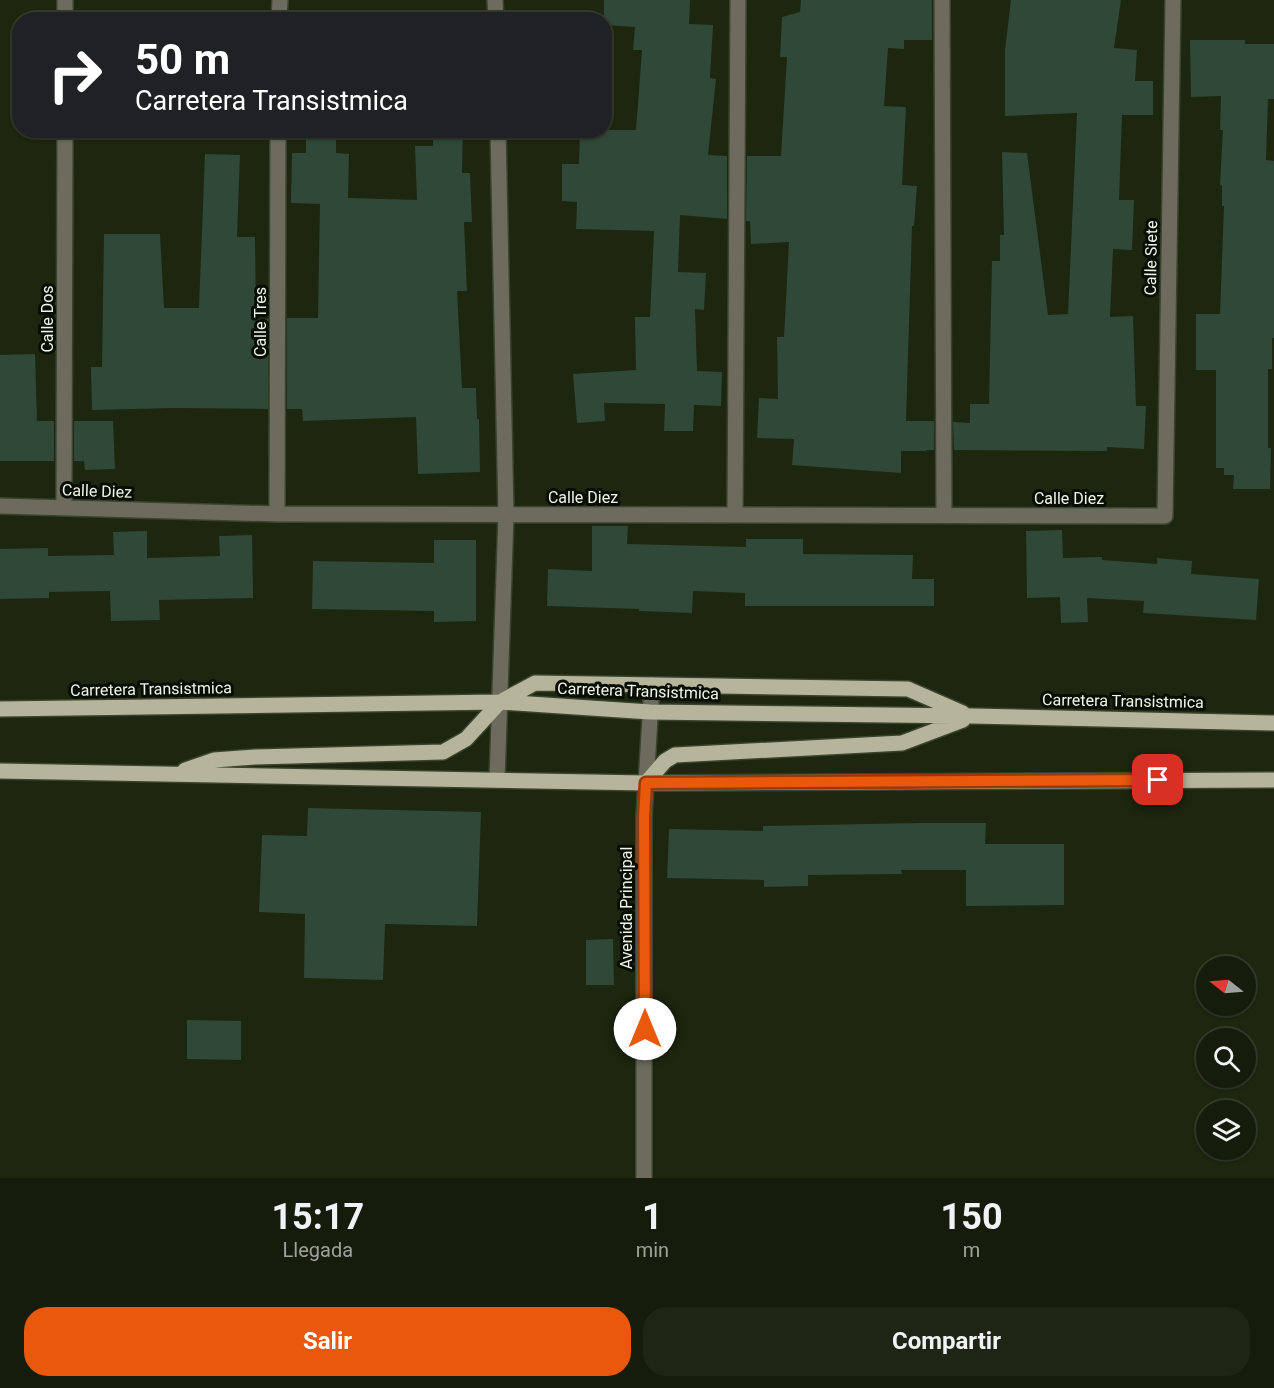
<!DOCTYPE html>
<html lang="es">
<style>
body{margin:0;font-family:Roboto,sans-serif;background:#1f2514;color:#f1f3f6;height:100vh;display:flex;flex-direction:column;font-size:22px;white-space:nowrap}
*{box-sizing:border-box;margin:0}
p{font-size:20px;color:#9ea19d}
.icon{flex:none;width:33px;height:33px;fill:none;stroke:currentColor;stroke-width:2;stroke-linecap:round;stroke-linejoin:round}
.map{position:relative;height:1178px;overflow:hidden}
.sheet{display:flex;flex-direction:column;background:#161c0b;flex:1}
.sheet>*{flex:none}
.banner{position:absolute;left:12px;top:12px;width:600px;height:126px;border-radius:24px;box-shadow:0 2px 4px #0004,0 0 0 2px #353a2c;background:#202124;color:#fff;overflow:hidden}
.needle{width:39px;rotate:287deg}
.tools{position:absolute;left:1196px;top:956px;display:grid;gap:12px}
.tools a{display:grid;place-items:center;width:60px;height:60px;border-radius:50%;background:#161c0b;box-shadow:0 2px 4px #0004,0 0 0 2px #353a2c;font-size:30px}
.pin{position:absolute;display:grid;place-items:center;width:51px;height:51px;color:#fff;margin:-26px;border-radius:12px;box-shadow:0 3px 9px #0006}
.me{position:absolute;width:66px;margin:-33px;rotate:0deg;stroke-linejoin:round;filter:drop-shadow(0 0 4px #0008)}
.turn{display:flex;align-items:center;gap:21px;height:126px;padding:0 24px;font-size:27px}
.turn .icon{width:78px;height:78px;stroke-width:2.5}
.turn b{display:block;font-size:42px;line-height:51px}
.eta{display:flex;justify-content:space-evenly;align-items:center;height:102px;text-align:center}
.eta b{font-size:36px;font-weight:700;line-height:42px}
.primary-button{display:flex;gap:12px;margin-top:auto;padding:12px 24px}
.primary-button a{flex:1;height:69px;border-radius:24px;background:#ea580c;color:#fff;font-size:24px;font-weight:700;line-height:69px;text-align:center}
.primary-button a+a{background:#1f2514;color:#f1f3f6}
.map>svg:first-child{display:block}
</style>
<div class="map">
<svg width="1274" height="1178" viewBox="0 0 1274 1178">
<rect width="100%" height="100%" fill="#1d260f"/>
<!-- building -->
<path fill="#304837" d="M 604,0 L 690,0 L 689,24 L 713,25 L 710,78 L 716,79 L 708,155 L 727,156 L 727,219 L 680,215 L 678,272 L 706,273 L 704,310 L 695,309 L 697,371 L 722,372 L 721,406 L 694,405 L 693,431 L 664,431 L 665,404 L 604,403 L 605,421 L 577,423 L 573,374 L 636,370 L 635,317 L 650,317 L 654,231 L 576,229 L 577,202 L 562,201 L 562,164 L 579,164 L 580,130 L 636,130 L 642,50 L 633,50 L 635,27 L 604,25 Z
M 801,0 L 932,0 L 932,40 L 904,40 L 904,49 L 888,48 L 884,106 L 906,107 L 902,185 L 917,186 L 914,226 L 912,226 L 906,421 L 934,421 L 934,450 L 926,450 L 926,451 L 901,451 L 901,473 L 792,465 L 794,439 L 757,438 L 759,398 L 778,399 L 777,337 L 784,337 L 789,242 L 751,244 L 750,221 L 746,221 L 747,156 L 781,156 L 787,57 L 780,57 L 782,17 L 800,12 Z
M 1011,0 L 1121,0 L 1114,48 L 1137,50 L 1135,81 L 1153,81 L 1153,115 L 1122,115 L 1119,200 L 1134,200 L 1132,250 L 1113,249 L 1110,317 L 1133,316 L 1136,406 L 1146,406 L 1144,449 L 1107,447 L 1107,451 L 954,450 L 953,422 L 970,423 L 970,404 L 989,404 L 992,261 L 1000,261 L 1000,235 L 1004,235 L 1002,152 L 1027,153 L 1048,315 L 1068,314 L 1077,113 L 1005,116 L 1005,50 Z
M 1190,40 L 1245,40 L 1245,44 L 1274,44 L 1274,99 L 1268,99 L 1266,160 L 1274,161 L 1274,338 L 1272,338 L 1272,369 L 1268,369 L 1268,448 L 1271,448 L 1270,489 L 1233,489 L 1234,475 L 1224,475 L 1224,468 L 1216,468 L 1216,370 L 1196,370 L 1196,314 L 1220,314 L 1224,206 L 1222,206 L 1222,186 L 1220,185 L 1223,130 L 1220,130 L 1221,96 L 1191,97 Z
M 306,130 L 336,130 L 336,153 L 349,154 L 348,198 L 417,200 L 415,146 L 433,146 L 433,130 L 463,130 L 462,173 L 470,173 L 472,222 L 464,222 L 467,291 L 457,291 L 462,388 L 476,388 L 477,419 L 479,419 L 480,472 L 418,474 L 416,417 L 303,421 L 302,409 L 287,409 L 287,318 L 318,318 L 320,204 L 291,203 L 292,153 L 306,153 Z
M 205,154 L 240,155 L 237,237 L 255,237 L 256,319 L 268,319 L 268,409 L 174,408 L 92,410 L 91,367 L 102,367 L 104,234 L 160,234 L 164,308 L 199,308 Z
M 35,354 L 37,421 L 54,421 L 54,461 L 0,461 L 0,355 Z
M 74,421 L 113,421 L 115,469 L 85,470 L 84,461 L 74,461 Z
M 592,526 L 628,526 L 627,544 L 746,547 L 746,539 L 803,539 L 803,554 L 913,555 L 912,579 L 934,579 L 934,606 L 745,606 L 745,593 L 693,591 L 692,613 L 639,611 L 639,609 L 547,606 L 548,569 L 592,571 Z
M 1062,530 L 1063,558 L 1102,557 L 1102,560 L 1157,564 L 1157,558 L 1192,561 L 1191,574 L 1259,579 L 1256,620 L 1143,613 L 1144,601 L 1087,598 L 1088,622 L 1061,623 L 1060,597 L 1027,598 L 1026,531 Z
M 147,531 L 147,558 L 220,556 L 219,536 L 252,535 L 253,598 L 159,600 L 160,620 L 111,621 L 110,591 L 49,592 L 49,598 L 0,599 L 0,549 L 48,548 L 48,556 L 114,555 L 113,532 Z
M 434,540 L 476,540 L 476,621 L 434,622 L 434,611 L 312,609 L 313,561 L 434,563 Z
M 308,808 L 481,812 L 477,926 L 385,924 L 383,980 L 304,978 L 305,914 L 259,912 L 262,835 L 307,836 Z
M 919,823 L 986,823 L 985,844 L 1064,844 L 1064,905 L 966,906 L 966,870 L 901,870 L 902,874 L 808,875 L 808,886 L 764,887 L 764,880 L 667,878 L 669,829 L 763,831 L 763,826 Z
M 613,939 L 614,985 L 586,985 L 586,940 Z
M 187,1020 L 241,1021 L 241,1060 L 187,1059 Z"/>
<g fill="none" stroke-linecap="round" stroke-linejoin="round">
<defs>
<path id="street" d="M 495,0 L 496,20
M 942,0 L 944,515
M 65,20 L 65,0
M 279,20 L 280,0
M 0,506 L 277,514 L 1165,516 L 1173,0
M 64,508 L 65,130
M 277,514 L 278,130
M 735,515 L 738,0
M 497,780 L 506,515 L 498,130
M 644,1178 L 644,817 L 652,685"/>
<path id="primary" d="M 0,709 L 500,702 L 650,712 L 972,716 L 1274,723
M 185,770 L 214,760 L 255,757 L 443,752 L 466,739 L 500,702 L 535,683 L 908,689 L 963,713
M 0,771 L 646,783 L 1274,780
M 646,783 L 665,761 L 675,755 L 902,743 L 963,720"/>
</defs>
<!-- street casing -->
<use href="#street" stroke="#3a432d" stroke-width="18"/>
<!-- primary casing -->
<use href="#primary" stroke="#3a432d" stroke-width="18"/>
<!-- street -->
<use href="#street" stroke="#6c6b5e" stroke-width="15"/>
<!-- primary -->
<use href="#primary" stroke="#b6b49a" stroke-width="15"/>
</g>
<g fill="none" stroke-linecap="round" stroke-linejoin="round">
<defs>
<path id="route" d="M 645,1029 L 644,817 L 646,783 L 1158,780"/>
</defs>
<!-- route casing -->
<use href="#route" stroke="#983908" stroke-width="15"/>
<!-- route -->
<use href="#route" stroke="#ea580c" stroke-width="10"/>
</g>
<g text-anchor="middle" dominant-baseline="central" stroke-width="6" stroke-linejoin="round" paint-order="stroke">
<!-- street labels -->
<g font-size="16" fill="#eff6e7" stroke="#090e05">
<text transform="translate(1151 258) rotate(-89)">Calle Siete</text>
<text transform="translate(47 319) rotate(-90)">Calle Dos</text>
<text transform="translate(260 322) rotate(-90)">Calle Tres</text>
<text transform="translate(97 491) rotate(2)">Calle Diez</text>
<text x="583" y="497">Calle Diez</text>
<text x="1069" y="498">Calle Diez</text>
<text transform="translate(151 689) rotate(-1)">Carretera Transistmica</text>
<text transform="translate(638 691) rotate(2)">Carretera Transistmica</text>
<text transform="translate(1123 701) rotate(1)">Carretera Transistmica</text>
<text transform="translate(626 908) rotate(-90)">Avenida Principal</text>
</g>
</g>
</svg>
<div class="tools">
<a><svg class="needle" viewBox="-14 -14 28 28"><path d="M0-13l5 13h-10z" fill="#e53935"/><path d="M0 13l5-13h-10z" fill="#9ea19d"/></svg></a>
<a><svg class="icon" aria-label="search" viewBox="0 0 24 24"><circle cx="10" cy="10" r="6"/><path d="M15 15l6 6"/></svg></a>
<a><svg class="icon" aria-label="layers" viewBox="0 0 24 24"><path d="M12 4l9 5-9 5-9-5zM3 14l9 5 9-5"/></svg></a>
</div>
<div class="pin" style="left:1158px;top:780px;background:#d93025"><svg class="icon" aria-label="arrive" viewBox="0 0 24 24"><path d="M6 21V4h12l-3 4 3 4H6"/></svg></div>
<svg class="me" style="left:645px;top:1029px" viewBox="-20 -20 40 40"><circle r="19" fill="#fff"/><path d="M0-13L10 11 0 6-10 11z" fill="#ea580c"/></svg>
<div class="banner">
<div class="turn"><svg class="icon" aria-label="right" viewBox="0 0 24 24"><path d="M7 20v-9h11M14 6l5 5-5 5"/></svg><div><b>50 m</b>Carretera Transistmica</div></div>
</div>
</div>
<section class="sheet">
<div class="eta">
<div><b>15:17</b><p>Llegada</p></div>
<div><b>1</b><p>min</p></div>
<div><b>150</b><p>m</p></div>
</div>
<div class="primary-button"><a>Salir</a><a>Compartir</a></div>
</section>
